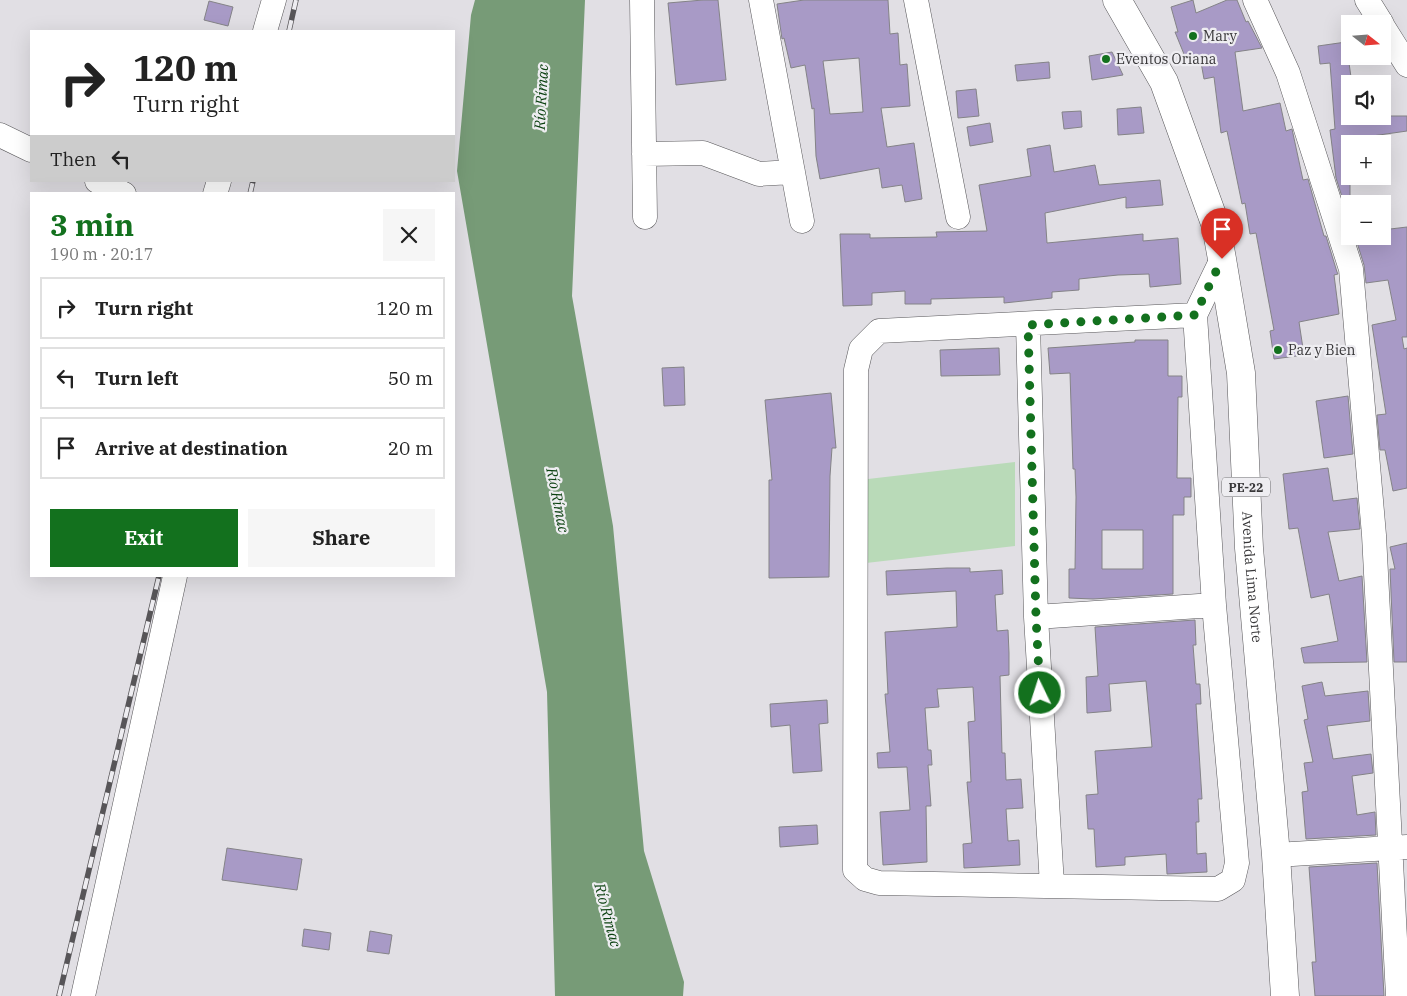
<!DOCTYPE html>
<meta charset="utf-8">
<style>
body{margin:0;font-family:"IBM Plex Serif",serif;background:#f6f6f6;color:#222;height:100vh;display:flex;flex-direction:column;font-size:19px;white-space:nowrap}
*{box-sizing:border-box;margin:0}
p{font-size:16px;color:#767676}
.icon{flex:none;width:28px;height:28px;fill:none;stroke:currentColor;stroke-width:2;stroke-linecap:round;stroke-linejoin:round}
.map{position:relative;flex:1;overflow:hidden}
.panel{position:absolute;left:30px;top:192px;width:425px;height:385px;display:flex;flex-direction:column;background:#fff;border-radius:0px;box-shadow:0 5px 20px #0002}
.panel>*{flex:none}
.hud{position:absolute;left:30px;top:30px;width:425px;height:152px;border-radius:0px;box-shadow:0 5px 20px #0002;background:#fff;color:#222;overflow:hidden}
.needle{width:32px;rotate:107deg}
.controls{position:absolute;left:1341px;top:15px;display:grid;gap:10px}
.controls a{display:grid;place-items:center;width:50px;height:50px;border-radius:0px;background:#fff;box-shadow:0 5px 20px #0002;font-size:25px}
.pin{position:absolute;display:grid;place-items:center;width:42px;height:42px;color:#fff;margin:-51px -21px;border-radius:50% 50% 50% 0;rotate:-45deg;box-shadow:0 0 5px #0007}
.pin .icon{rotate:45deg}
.me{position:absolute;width:55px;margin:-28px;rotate:356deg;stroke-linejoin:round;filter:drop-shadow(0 0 4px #0008)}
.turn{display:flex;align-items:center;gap:18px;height:105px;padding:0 20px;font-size:22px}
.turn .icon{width:65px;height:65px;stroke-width:2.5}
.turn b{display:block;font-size:35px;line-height:42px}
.then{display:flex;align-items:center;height:48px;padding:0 20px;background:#0003;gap:10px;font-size:19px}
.round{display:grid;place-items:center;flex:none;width:52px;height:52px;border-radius:0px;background:#f6f6f6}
.head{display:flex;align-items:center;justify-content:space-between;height:85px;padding:0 20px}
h1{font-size:30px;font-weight:700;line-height:38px;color:#13711e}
.primary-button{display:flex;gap:10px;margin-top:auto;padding:10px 20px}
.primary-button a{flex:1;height:58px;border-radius:0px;background:#13711e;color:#fff;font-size:20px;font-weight:700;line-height:58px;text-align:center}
.primary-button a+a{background:#f6f6f6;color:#222}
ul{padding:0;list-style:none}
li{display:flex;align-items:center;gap:15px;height:62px;margin:0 10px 8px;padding:0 10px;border:2px solid #e0e0e0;border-radius:0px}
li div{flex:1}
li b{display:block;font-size:19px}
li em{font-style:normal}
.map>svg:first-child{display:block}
</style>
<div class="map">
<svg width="1407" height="996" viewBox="0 0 1407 996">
<rect width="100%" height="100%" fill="#e1dfe4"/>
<!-- green -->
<path fill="#b9dab8" d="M 1015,462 L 1015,546 L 866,563 L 868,479 Z"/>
<!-- water -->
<path fill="#779b77" d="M 475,0 L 585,0 L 572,296 L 613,526 L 644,851 L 684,982 L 683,996 L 555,996 L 547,692 L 457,171 L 471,15 Z"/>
<!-- building -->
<path fill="#a89ac6" stroke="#848387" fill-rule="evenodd" d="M 703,0 L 718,0 L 726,80 L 676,85 L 668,3 Z
M 804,0 L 888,0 L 890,34 L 898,33 L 900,65 L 907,64 L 910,106 L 881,108 L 887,147 L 914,143 L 922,199 L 905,202 L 902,185 L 882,188 L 879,168 L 820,179 L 816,156 L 814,108 L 812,109 L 805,65 L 791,68 L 784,38 L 782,39 L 777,4 ZM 859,58 L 863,112 L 830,114 L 823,61 Z
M 1193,0 L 1196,13 L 1227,0 L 1237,0 L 1246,22 L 1248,21 L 1262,48 L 1235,52 L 1243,111 L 1280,103 L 1286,131 L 1292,129 L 1303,180 L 1308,179 L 1324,236 L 1326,236 L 1337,272 L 1338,274 L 1334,275 L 1339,314 L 1299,322 L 1304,355 L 1274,359 L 1270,331 L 1274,330 L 1256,233 L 1250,234 L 1245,203 L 1242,204 L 1227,131 L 1221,133 L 1214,77 L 1204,79 L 1200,57 L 1186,59 L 1175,32 L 1178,32 L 1171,7 Z
M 209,1 L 233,7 L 228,26 L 204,20 Z
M 1346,42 L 1352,84 L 1350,84 L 1350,116 L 1407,116 L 1407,131 L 1365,137 L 1366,144 L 1350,144 L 1350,203 L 1344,203 L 1336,178 L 1330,130 L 1335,129 L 1330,63 L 1320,64 L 1318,46 Z
M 1112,52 L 1123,75 L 1092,80 L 1089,56 Z
M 1049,62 L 1050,78 L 1017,81 L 1015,65 Z
M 976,89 L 979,116 L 958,118 L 956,91 Z
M 1141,107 L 1144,133 L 1118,135 L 1117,109 Z
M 1081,111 L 1082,127 L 1064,129 L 1062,112 Z
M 990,123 L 993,142 L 970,146 L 967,127 Z
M 1050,145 L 1054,172 L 1095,165 L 1099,185 L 1160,180 L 1163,205 L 1126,208 L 1126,197 L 1045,213 L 1047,243 L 1143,234 L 1143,241 L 1178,238 L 1181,284 L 1150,287 L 1149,274 L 1118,275 L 1079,279 L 1079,290 L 1052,292 L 1052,298 L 1004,303 L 1004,297 L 931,299 L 931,304 L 905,304 L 905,291 L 872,293 L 872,305 L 843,306 L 840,234 L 870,234 L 870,238 L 937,237 L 936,232 L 987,231 L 979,185 L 1031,176 L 1027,149 Z
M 1407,227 L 1407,337 L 1402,337 L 1404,349 L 1407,348 L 1407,488 L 1393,491 L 1385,450 L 1380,450 L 1377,415 L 1386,414 L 1372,325 L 1396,320 L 1388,280 L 1366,283 L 1364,265 L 1355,236 L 1382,236 L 1382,230 Z
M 1135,340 L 1168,340 L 1168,376 L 1182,376 L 1182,397 L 1178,397 L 1177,478 L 1191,478 L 1191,497 L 1184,497 L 1184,515 L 1173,515 L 1173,594 L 1093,599 L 1069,598 L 1069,569 L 1075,569 L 1076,497 L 1075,469 L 1073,469 L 1070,373 L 1050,374 L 1048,348 L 1135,342 ZM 1102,530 L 1143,530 L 1143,569 L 1102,569 Z
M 999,348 L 1000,375 L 941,376 L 940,350 Z
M 684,367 L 685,405 L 664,406 L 662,368 Z
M 831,393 L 836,448 L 832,448 L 830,476 L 829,577 L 769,578 L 769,480 L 772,480 L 765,400 Z
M 1348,396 L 1353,454 L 1324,458 L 1316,401 Z
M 1328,468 L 1333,501 L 1357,498 L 1360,529 L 1328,532 L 1339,581 L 1362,576 L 1367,662 L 1304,663 L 1301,648 L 1338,641 L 1329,594 L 1311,598 L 1298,528 L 1289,529 L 1283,474 Z
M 1407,543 L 1407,662 L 1394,662 L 1390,569 L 1395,569 L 1390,547 Z
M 947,568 L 970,568 L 970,572 L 1002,570 L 1003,594 L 995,595 L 997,631 L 1008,630 L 1009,653 L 1009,675 L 1000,676 L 1002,753 L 1005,753 L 1006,780 L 1021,779 L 1023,808 L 1006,809 L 1008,841 L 1019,840 L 1020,865 L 964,868 L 963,844 L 972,843 L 967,782 L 971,782 L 968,722 L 975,721 L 973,687 L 937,689 L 939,707 L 925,708 L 928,750 L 931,750 L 932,765 L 928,765 L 931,806 L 926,806 L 927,862 L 883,865 L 880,812 L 910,810 L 907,767 L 878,768 L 877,753 L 890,752 L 885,694 L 888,694 L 885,632 L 957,627 L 956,591 L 887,595 L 886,571 Z
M 1195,620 L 1196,645 L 1193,645 L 1196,684 L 1200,684 L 1201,704 L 1196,704 L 1202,799 L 1198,799 L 1199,822 L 1196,822 L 1197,854 L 1206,853 L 1207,872 L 1167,874 L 1166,854 L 1125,857 L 1125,865 L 1096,867 L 1094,829 L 1088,829 L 1086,795 L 1098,794 L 1095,751 L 1152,747 L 1146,681 L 1109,684 L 1111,711 L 1087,713 L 1086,677 L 1098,676 L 1095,627 Z
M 1322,682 L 1325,696 L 1368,691 L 1370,721 L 1327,726 L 1333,759 L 1371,754 L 1373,773 L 1352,776 L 1357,815 L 1375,812 L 1376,835 L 1306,839 L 1302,792 L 1308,791 L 1304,763 L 1313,762 L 1304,720 L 1308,719 L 1302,686 Z
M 827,700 L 828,723 L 819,724 L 822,771 L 793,773 L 790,725 L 771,727 L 770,704 Z
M 817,825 L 818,844 L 780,847 L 779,827 Z
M 227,848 L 302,859 L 297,890 L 222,880 Z
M 1377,863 L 1384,996 L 1315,996 L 1312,962 L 1316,962 L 1309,867 Z
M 304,929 L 331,933 L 329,950 L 302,946 Z
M 370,931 L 392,935 L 389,954 L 367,951 Z"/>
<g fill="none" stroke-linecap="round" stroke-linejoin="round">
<defs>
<path id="street" d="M 642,0 L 645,217
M 761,0 L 802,221
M 916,0 L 958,217
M 1255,0 L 1288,73 L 1351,269 L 1374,535 L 1398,996
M 1367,0 L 1382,24
M 1382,25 L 1407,65
M 265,31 L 274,0
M 0,135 L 31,150
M 644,154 L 703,153 L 759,174 L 793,172
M 97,181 L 124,194
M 215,194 L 219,181
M 1195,315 L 879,331 L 861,349 L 856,370 L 855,870 L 865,879 L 879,883 L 1218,889 L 1233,880 L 1237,863 L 1214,605 L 1195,315 L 1222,259
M 1028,325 L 1036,617 L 1052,885
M 1036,617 L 1214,605
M 1276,855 L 1407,847
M 83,996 L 175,576"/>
<g id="highway">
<path id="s1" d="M 1117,0 L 1164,82 L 1216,226 L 1222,259 L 1241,373 L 1249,548 L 1276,855 L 1285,996"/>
</g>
</defs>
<!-- street casing -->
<use href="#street" stroke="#58575a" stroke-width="25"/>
<!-- highway casing -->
<use href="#highway" stroke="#58575a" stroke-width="29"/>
<!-- street -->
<use href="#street" stroke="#fff" stroke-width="24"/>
<!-- highway -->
<use href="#highway" stroke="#fff" stroke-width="28"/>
<defs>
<path id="rail" d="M 289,31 L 296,0
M 250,194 L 253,181
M 59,996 L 159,576"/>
</defs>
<!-- rail casing -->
<use href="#rail" stroke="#575558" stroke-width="5.5"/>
<!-- rail -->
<use href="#rail" stroke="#eeedf1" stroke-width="4" stroke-dasharray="11" stroke-linecap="butt"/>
</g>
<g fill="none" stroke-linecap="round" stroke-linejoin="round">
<!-- route -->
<path stroke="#13711e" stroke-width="9" stroke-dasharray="0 16.2" d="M 1040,693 L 1036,617 L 1028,325 L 1195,315 L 1222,259"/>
</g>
<!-- markers -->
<g fill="#13711e" stroke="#eeedf1" stroke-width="2">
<circle cx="1193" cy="36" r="5"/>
<circle cx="1106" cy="59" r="5"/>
<circle cx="1278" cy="350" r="5"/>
</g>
<g text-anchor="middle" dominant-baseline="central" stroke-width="4.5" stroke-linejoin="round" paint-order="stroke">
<!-- shield labels -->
<rect fill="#eeedf1" stroke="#6f6e70" stroke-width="1" x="1222" y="477.5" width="48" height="19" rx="4"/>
<g font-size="12" font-weight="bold" fill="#383739">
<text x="1246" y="487">PE-22</text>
</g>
<!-- poi labels -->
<g font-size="14" fill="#383739" stroke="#eeedf1" text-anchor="start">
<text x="1203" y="36">Mary</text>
<text x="1116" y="59">Eventos Oriana</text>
<text x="1288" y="350">Paz y Bien</text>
</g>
<!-- street labels -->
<g font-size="14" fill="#383739" stroke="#eeedf1">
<text stroke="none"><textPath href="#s1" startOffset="601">Avenida Lima Norte</textPath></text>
</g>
<!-- water labels -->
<g font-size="15" font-style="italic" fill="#0b4110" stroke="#eeedf1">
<text transform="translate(541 97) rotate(-87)">Río Rímac</text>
<text transform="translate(558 500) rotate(79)">Río Rímac</text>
<text transform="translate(608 915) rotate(75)">Río Rímac</text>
</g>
</g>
</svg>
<div class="controls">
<a><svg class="needle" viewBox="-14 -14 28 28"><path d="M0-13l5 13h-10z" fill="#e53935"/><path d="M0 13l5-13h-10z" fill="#767676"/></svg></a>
<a><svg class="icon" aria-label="sound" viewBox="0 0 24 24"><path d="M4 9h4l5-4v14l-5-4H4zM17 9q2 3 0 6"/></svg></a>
<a>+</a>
<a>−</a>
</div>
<div class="pin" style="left:1222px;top:259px;background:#d93025"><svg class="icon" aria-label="arrive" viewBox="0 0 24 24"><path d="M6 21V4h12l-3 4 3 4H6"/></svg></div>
<svg class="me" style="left:1040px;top:693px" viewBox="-20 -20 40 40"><circle r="17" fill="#13711e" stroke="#fff" stroke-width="3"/><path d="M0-11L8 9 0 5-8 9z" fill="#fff"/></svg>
<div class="hud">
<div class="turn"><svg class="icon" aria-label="right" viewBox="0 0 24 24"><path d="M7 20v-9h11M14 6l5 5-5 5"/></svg><div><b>120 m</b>Turn right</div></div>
<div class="then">Then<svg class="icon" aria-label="left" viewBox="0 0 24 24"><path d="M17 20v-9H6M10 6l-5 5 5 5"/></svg></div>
</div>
<section class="panel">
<div class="head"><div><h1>3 min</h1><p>190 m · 20:17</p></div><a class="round"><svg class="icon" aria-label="close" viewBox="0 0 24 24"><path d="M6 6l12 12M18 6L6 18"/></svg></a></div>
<ul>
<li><svg class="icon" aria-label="right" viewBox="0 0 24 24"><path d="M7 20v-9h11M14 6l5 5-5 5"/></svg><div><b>Turn right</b></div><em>120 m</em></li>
<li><svg class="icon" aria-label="left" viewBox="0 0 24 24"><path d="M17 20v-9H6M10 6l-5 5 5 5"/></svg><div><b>Turn left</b></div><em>50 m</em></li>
<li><svg class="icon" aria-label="arrive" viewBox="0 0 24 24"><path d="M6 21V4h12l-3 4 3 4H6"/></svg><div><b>Arrive at destination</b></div><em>20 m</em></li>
</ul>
<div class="primary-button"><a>Exit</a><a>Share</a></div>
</section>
</div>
